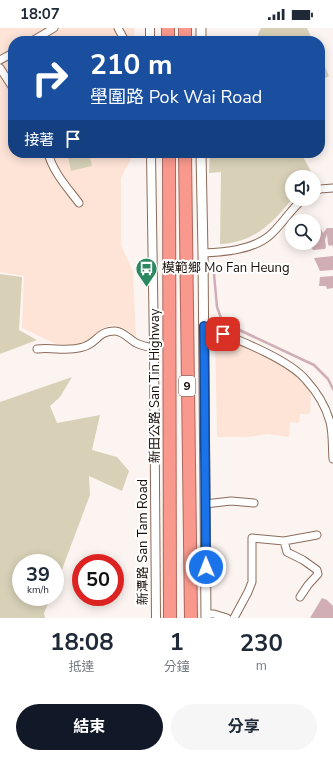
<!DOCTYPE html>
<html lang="zh-TW">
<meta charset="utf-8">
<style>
body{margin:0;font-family:"Nunito Sans","Noto Sans TC",sans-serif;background:#f6f6f7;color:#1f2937;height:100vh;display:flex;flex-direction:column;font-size:15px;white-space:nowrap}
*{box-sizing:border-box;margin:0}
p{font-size:13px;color:#747a83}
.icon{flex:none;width:22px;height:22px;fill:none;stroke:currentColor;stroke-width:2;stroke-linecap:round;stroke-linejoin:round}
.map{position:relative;height:590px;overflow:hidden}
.details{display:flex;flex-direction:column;background:#fff;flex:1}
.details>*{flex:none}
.hud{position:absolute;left:8px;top:8px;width:317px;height:122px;border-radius:16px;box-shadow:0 2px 10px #0003;background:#1a4fa0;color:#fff;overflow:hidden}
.buttons{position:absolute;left:285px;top:142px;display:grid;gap:8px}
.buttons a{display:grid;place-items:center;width:36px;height:36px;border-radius:50%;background:#fff;box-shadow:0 2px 10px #0003;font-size:20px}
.speed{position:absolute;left:12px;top:526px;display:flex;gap:8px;font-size:20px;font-weight:700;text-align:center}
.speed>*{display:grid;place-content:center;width:52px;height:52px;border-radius:50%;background:#fff;box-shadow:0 2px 10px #0003;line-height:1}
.speed small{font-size:10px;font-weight:400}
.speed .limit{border:6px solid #d22;background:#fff;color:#111}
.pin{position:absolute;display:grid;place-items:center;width:34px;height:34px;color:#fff;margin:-17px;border-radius:8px;box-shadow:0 2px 6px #0006}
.me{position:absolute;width:44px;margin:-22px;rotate:359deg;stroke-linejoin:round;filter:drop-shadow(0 0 3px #0008)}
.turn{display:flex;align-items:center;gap:14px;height:84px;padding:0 16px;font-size:18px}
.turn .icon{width:52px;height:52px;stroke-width:2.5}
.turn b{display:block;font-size:28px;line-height:34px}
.then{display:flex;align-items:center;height:38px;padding:0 16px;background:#0003;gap:8px;font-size:15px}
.eta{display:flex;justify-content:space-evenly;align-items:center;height:68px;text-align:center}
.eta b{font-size:24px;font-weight:700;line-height:28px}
.cta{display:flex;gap:8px;margin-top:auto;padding:8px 16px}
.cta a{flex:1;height:46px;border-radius:24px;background:#111827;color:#fff;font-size:16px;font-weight:700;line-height:46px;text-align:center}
.cta a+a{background:#f6f6f7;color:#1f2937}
.status{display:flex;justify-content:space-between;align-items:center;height:28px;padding:0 20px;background:#fff;direction:ltr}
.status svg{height:11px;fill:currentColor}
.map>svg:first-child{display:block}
</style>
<div class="status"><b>18:07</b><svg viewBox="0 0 49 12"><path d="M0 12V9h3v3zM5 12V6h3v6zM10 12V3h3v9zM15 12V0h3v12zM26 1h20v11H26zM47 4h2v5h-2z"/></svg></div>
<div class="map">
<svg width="333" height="590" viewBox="0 0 333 590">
<rect width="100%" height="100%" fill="#fcf4f0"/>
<!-- built -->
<path fill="#fee4d7" d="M 0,0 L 134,0 L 134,13 L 13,13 L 13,125 L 134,125 L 121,150 L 121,217 L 133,243 L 136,309 L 124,300 L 112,297 L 102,300 L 90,311 L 76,317 L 56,316 L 22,300 L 24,248 L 0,244 Z
M 215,307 L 233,312 L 285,337 L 305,352 L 311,362 L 310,386 L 300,386 L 299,395 L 290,394 L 289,409 L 267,406 L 249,409 L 217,409 Z"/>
<!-- green -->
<path fill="#d8d1b8" d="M 261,0 L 307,0 L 313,13 L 255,13 Z
M 320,28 L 329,48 L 320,53 Z
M 67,125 L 89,125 L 92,138 L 71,143 Z
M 210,125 L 301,125 L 314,149 L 292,149 L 292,171 C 273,195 253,215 220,216 L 221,144 L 209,145 Z
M 0,246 L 22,249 L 19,302 L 37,312 L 0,326 Z
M 72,349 L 60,369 L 50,378 L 57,395 L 100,387 L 92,422 L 117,429 L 129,443 L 122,463 L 89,448 L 90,467 L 55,560 L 55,535 L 21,535 L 21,569 L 51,569 L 44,585 L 45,590 L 0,590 L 0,374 Z"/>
<!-- water -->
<path fill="#d1aeb5" d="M 314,198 L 321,201 L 323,205 L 327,200 L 333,200 L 333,220 L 332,217 L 329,218 L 328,216 L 327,206 L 325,212 L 326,219 L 325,221 L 313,222 L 311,219 L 311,215 L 314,215 Z
M 333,228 L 333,242 L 320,243 L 314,230 Z
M 333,248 L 333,260 L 327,261 L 326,258 L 319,258 L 320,249 Z
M 322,570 L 327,572 L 333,578 L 333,590 L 310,590 Z"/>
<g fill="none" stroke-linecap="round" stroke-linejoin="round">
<!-- stream -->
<path stroke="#d1aeb5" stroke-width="2.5" d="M 213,235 L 217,279 L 221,290 L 231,298 L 314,337 L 328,351 L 333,361"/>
<defs>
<path id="minor" d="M 118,0 L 125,13
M 32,13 L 54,0
M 0,32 L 13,25
M 0,40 L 13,60
M 48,125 C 53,144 67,159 79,175
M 314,164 L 320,161 L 333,160
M 203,225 C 225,224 252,222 269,208 C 282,197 290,182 303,171
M 204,298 C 231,309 288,330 306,352 C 316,363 326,379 330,394 C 333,405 332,419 333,431
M 37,321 C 53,319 68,324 83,319 C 98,315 97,303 115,303 C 123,303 130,312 136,315 C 142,318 148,319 154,320
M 205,476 L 231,473 L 254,475
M 284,513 L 287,524 L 303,532 L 317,542 L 318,546 L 308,557 L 300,569
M 206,586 L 214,586 L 227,590
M 234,590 L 248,564 L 252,554 L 252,510 L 284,513 L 317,507"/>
<path id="tertiary" d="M 150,0 L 150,13
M 151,125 L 154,320 L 156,590"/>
<path id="secondary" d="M 201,13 L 201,0
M 201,125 L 203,225 L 206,590"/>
<path id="motorway" d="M 168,0 L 168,13
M 185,0 L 185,13
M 169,125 L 170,590
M 185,125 L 191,590"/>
</defs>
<!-- minor casing -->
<use href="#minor" stroke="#8b6c5b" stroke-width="9"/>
<!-- tertiary casing -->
<use href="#tertiary" stroke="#8b6c5b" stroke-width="10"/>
<!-- secondary casing -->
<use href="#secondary" stroke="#8b6c5b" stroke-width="11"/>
<!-- motorway casing -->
<use href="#motorway" stroke="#ab685e" stroke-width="14"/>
<!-- minor -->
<use href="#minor" stroke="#fff" stroke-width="7"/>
<!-- tertiary -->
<use href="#tertiary" stroke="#fff" stroke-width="8"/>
<!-- secondary -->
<use href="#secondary" stroke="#fff" stroke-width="9"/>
<!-- motorway -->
<use href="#motorway" stroke="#f9988d" stroke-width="12"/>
</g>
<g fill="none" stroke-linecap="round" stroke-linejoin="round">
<defs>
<path id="route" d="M 206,539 L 204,298 L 223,306"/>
</defs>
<!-- route casing -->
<use href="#route" stroke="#114b97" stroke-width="10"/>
<!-- route -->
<use href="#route" stroke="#1a73e8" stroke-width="7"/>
</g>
<!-- icons -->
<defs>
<symbol id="bus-pin" viewBox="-11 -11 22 30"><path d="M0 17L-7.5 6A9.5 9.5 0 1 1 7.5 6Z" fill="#2c885f" stroke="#fff"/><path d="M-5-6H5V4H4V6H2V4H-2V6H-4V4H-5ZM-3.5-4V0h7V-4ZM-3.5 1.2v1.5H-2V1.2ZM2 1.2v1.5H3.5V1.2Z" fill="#fff"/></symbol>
</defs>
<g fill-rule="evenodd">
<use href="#bus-pin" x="134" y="228" width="25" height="34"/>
</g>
<g text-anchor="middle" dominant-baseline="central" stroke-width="4" stroke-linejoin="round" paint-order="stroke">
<!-- shield labels -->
<rect fill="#fff" stroke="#5e5652" stroke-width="1" x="179" y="348" width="16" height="20" rx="3"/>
<g font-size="12" font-weight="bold" fill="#190e08">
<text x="187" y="358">9</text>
</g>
<!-- poi labels -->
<g font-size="13" fill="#190e08" stroke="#fff" text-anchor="start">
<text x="162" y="240">模範鄉 Mo Fan Heung</text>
</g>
<!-- street labels -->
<g font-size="13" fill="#190e08" stroke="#fff">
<text transform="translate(155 358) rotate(-90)">新田公路 San Tin Highway</text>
<text transform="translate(143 514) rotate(-90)">新潭路 San Tam Road</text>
</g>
</g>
</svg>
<div class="buttons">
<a><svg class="icon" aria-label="sound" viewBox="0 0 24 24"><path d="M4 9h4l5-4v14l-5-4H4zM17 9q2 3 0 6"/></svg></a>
<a><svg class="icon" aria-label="search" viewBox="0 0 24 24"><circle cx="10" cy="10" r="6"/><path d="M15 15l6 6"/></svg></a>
</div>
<div class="speed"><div>39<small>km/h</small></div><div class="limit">50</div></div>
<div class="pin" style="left:223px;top:306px;background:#d93025"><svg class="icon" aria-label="arrive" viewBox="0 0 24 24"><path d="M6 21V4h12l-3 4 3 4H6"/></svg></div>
<svg class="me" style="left:206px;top:539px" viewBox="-20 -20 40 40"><circle r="17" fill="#1a73e8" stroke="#fff" stroke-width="3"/><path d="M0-11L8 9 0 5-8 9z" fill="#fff"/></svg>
<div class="hud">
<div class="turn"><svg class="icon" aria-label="right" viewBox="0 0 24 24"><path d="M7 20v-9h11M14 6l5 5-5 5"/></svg><div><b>210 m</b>壆圍路 Pok Wai Road</div></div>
<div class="then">接著<svg class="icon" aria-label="arrive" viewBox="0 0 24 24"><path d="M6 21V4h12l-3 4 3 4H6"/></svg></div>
</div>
</div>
<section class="details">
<div class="eta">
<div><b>18:08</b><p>抵達</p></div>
<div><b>1</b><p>分鐘</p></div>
<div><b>230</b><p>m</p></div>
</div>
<div class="cta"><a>結束</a><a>分享</a></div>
</section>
